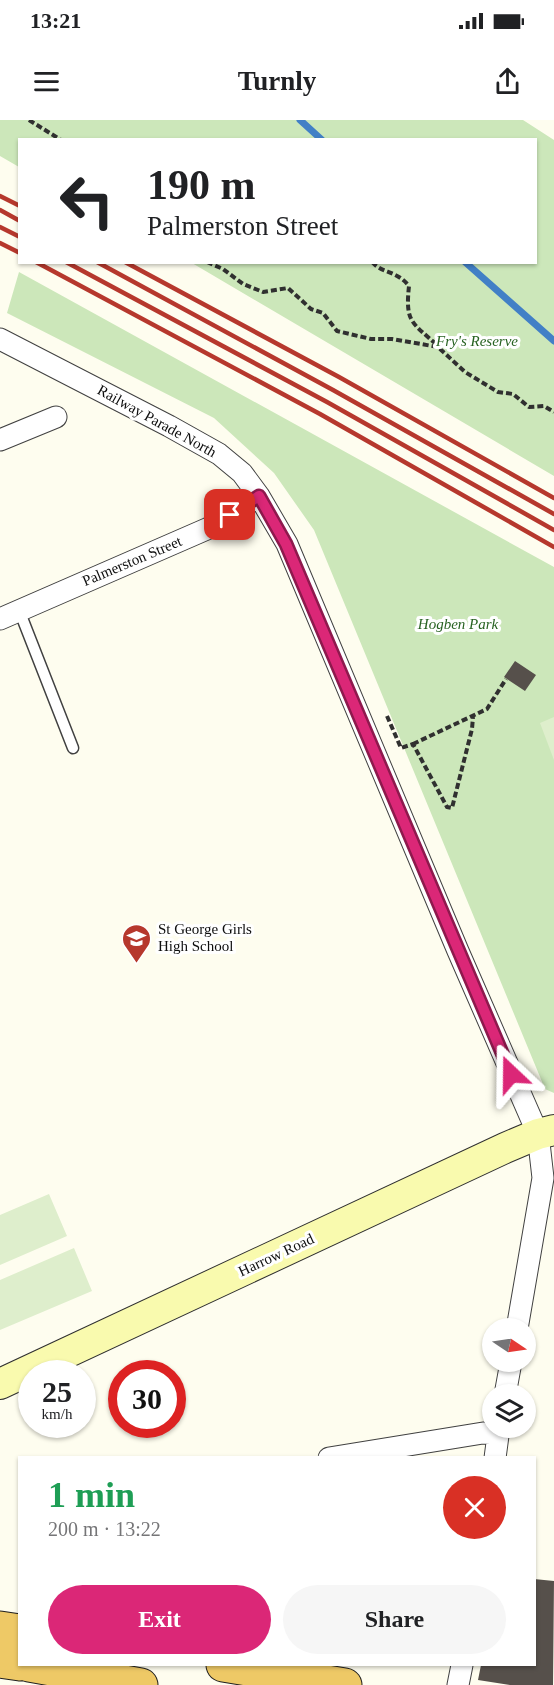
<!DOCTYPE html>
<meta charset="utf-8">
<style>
body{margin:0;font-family:"Times New Roman",serif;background:#f6f6f6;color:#202124;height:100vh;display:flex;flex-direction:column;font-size:22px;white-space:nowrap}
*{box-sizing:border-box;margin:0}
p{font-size:20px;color:#757577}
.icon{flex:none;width:33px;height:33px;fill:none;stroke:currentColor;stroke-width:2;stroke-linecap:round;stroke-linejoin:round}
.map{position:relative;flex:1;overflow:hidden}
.details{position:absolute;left:18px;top:1336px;width:518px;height:210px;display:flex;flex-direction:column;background:#fff;border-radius:0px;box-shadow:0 2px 4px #0004}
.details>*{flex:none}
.banner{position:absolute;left:18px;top:18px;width:519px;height:126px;border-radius:0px;box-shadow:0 2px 4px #0004;background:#fff;color:#202124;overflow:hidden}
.needle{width:39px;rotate:103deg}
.fabs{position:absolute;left:482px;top:1198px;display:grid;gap:12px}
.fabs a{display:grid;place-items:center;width:54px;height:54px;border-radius:50%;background:#fff;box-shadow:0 2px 4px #0004;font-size:30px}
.speed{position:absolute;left:18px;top:1240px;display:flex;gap:12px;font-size:30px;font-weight:700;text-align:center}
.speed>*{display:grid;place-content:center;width:78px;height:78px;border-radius:50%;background:#fff;box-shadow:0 2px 4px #0004;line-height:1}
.speed small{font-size:15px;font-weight:400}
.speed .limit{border:9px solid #d22;background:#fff;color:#111}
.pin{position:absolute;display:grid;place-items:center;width:51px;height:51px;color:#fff;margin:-26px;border-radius:12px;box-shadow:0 3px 9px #0006}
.me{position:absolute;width:66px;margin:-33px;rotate:337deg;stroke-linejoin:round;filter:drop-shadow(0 0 4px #0008)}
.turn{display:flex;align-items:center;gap:21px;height:126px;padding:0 30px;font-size:27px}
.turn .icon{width:78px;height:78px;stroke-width:2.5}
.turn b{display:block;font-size:42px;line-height:51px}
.round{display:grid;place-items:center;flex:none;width:63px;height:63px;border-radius:32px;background:#f6f6f6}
.summary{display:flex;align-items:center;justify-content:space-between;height:102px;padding:0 30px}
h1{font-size:36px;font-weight:600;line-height:45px;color:#1e9e55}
.cta{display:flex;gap:12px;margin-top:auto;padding:12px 30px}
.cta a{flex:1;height:69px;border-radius:36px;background:#db2777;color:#fff;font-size:24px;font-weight:600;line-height:69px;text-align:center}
.cta a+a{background:#f6f6f6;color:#202124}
.status{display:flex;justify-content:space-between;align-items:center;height:42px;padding:0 30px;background:#fff;direction:ltr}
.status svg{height:16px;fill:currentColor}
header{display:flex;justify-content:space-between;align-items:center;height:78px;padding:0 30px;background:#fff;font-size:27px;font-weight:600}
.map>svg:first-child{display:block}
</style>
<div class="status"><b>13:21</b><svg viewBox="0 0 49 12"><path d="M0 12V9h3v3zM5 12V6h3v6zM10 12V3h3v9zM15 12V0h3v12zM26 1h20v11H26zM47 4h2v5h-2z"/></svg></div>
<header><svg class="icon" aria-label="menu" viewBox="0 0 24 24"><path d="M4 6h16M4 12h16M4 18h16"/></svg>Turnly<svg class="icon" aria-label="share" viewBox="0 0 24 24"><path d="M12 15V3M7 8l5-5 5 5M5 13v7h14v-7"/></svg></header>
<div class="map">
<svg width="554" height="1565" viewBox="0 0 554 1565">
<rect width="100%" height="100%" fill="#fefdef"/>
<!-- green -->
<path fill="#cce7ba" d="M 0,0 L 523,0 L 554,20 L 554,356 L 192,143 L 536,142 L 536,20 L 20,20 L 19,47 L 0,36 Z
M 19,152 L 554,447 L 554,973 L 545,969 L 314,410 L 274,353 L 214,298 L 7,193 Z"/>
<!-- pitch -->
<path fill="#deeecc" d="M 554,597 L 554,640 L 540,603 Z
M 49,1074 L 67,1116 L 0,1145 L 0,1095 Z
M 74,1128 L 92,1171 L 0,1210 L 0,1160 Z"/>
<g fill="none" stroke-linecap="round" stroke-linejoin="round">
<!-- stream -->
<path stroke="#4280c6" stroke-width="7" d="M 300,0 L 322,20
M 465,142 L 554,221"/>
</g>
<!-- building -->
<path fill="#56504b" d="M 515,541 L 536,555 L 525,571 L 504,557 Z
M 534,1459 L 554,1461 L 553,1565 L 510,1565 L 478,1560 L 481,1545 L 534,1545 Z"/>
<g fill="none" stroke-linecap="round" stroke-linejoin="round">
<defs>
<path id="service" d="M 19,490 L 73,628"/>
<path id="minor" d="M 0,219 L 169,306 L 219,334 L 242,353 L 259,376 L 287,424 L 458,831 L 538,1014 L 543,1058 L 517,1209
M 0,320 L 56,297
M 0,499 L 209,408 L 259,376
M 505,1275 L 511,1242
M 329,1338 L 483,1313 L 498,1314
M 495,1338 L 499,1308
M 458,1565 L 462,1545"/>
<path id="secondary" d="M 0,1264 L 505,1028 L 538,1014 L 554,1010"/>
<path id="trunk" d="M 0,1508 L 20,1511
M 0,1541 L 20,1544
M 29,1545 L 141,1565
M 223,1545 L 345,1565"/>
</defs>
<!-- service casing -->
<use href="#service" stroke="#414141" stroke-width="13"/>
<!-- minor casing -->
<use href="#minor" stroke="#414141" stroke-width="23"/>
<!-- secondary casing -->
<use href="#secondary" stroke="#303030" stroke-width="32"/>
<!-- trunk casing -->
<use href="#trunk" stroke="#1f1f1f" stroke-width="35"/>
<!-- path -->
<path stroke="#303030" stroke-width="4" stroke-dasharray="6 3" stroke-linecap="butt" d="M 29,0 L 61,20
M 207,142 L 223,149 L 243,164 L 263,172 L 288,168 L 311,189 L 323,193 L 337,211 L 371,219 L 392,219 L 438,227 L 465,252 L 498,272 L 513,274 L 529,287 L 544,286 L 554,292
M 372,142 C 383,154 396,150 409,166 C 405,203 412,202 438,226
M 387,596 L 401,628 L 413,624 L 447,687 L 452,688 L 472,609 L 473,597
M 413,624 L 487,589 L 506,559"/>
<!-- service -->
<use href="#service" stroke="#fff" stroke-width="10"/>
<!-- minor -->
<use href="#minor" stroke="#fff" stroke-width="21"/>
<!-- secondary -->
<use href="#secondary" stroke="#f9faae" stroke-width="30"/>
<!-- trunk -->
<use href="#trunk" stroke="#eec966" stroke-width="33"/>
<!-- rail -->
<path stroke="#b6382d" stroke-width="4.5" d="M 0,76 L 20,86
M 0,90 L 20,101
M 0,107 L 20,117
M 0,123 L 20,133
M 36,142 L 320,294 L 554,427
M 66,142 L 327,282 L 554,410
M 97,142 L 333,270 L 554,394
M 125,142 L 339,257 L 554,378"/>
</g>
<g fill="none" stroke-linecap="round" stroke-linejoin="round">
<defs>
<path id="route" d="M 230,395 L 259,376 L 286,424 L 511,954"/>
</defs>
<!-- route casing -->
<use href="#route" stroke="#8e194d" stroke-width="15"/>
<!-- route -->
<use href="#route" stroke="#db2777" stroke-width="10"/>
</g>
<!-- icons -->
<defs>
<symbol id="school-pin" viewBox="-11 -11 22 30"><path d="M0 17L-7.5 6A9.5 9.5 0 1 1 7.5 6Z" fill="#b6382d" stroke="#fff"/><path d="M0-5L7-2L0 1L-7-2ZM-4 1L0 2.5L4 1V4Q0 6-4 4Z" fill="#fff"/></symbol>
</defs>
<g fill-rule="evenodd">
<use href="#school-pin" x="120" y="802" width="33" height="45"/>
</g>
<g text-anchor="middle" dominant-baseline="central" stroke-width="6" stroke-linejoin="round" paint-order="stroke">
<!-- park labels -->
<g font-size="15" font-style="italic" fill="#276221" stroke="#fff">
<text x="477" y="221">Fry's Reserve</text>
<text x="458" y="504">Hogben Park</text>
</g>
<!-- street labels -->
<g font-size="15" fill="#0e0e0e" stroke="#fff">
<text transform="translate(157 301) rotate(29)">Railway Parade North</text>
<text transform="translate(132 441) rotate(-23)">Palmerston Street</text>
<text transform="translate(276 1135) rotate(-25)">Harrow Road</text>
</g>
<!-- poi labels -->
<g font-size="15" fill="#0e0e0e" stroke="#fff" text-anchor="start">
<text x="158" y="809">St George Girls<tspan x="158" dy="17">High School</tspan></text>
</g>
</g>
</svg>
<div class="fabs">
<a><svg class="needle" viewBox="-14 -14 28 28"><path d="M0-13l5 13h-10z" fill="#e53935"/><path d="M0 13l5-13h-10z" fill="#757577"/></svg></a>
<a><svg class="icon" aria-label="layers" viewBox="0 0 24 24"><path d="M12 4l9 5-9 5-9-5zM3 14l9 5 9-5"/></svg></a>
</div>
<div class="speed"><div>25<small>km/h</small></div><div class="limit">30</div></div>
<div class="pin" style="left:230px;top:395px;background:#d93025"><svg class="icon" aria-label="arrive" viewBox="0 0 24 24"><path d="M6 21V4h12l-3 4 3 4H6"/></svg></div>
<svg class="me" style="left:511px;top:954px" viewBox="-20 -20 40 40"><path d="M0-17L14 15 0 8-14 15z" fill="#db2777" stroke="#fff" stroke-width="4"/></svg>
<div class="banner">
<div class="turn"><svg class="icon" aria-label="left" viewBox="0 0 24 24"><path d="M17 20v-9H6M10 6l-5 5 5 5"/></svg><div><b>190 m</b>Palmerston Street</div></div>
</div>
<section class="details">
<div class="summary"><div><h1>1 min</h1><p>200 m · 13:22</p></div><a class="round" style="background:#d93025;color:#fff"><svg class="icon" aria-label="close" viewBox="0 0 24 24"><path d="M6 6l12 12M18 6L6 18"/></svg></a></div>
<div class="cta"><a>Exit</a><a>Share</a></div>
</section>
</div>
